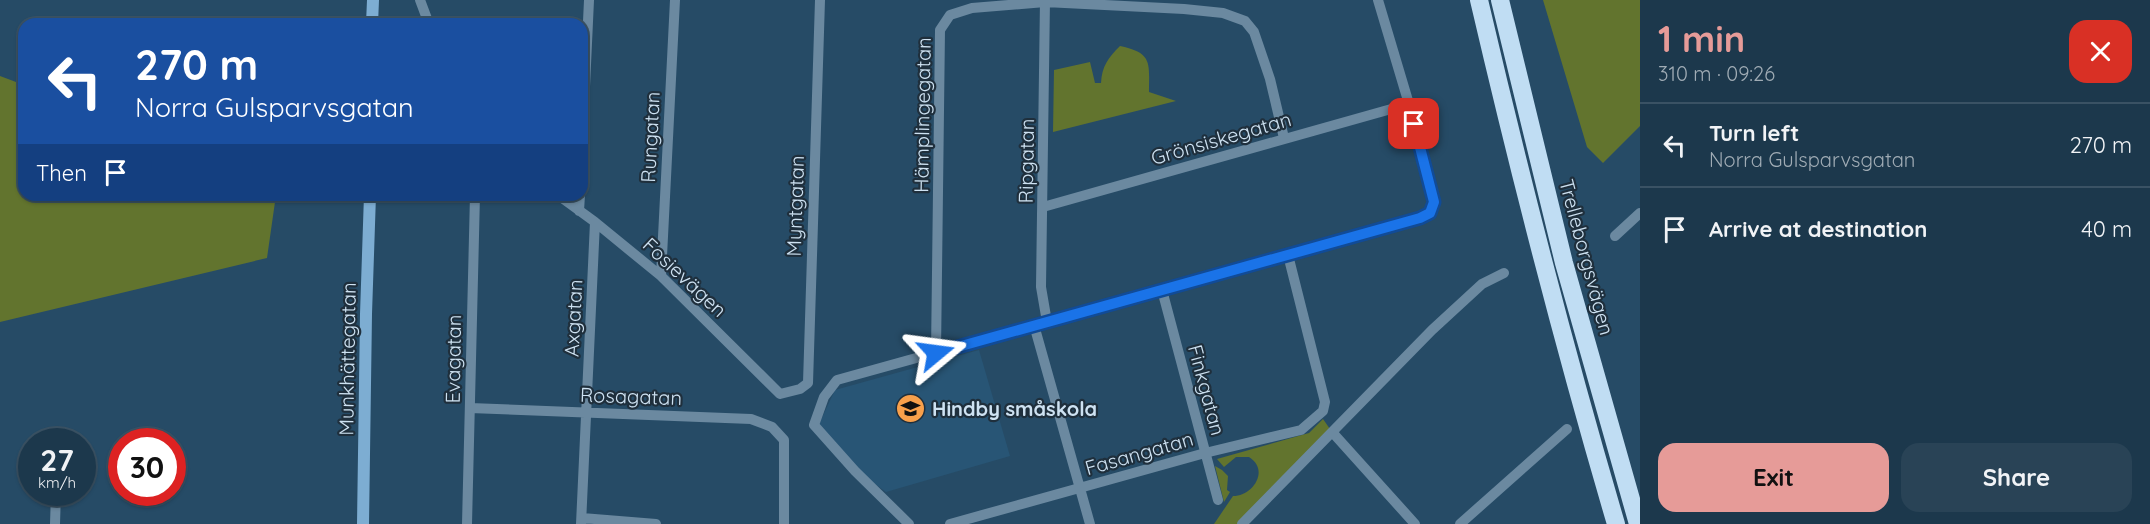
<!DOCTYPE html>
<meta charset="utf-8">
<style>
body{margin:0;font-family:Quicksand,sans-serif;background:#294356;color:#f1f3f6;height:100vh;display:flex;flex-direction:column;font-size:22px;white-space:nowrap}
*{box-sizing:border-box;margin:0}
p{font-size:20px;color:#a0acb5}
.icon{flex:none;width:33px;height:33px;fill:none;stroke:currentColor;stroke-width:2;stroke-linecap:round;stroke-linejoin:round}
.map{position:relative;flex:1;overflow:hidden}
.drawer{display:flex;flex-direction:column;background:#1c384c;width:510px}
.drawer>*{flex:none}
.top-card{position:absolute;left:18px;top:18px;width:570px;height:183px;border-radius:18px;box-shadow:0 2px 4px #0004,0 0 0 2px #3a5264;background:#1a4fa0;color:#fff;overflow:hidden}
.speed{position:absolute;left:18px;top:428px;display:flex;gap:12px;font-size:30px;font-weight:700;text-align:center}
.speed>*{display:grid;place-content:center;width:78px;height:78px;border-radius:50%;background:#1c384c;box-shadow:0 2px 4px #0004,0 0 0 2px #3a5264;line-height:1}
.speed small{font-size:15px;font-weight:400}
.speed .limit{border:9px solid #d22;background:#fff;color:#111}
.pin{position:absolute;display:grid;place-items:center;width:51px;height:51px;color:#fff;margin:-26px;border-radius:12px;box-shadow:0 3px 9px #0006}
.me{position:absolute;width:66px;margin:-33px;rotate:74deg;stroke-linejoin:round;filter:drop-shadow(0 0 4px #0008)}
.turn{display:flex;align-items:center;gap:21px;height:126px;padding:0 18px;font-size:27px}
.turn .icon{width:78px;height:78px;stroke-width:2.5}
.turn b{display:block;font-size:42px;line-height:51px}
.then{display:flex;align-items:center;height:57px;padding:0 18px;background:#0003;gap:12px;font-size:22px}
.round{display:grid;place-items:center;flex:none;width:63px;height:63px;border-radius:18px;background:#294356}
.headline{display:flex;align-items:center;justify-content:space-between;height:102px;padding:0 18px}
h1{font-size:36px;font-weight:700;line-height:45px;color:#e69b98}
.action{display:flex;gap:12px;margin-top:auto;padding:12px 18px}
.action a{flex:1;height:69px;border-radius:18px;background:#e69b98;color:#111;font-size:24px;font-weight:700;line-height:69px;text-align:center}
.action a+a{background:#294356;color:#f1f3f6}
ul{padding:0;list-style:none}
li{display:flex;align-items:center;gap:18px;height:84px;padding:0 18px;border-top:2px solid #3a5264}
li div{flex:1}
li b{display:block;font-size:22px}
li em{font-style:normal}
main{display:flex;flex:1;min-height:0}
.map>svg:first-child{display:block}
</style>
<main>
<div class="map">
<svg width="1640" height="524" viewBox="0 0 1640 524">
<rect width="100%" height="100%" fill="#264b66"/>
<!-- built -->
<path fill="#285575" d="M 979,350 L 1010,456 L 886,492 L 857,471 L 818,426 L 835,390 Z"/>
<!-- green -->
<path fill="#62742e" d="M 1543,0 L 1640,0 L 1640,126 L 1603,163 L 1587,147 Z
M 1120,46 C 1153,53 1149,63 1149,92 L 1176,101 L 1053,132 L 1054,70 L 1090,62 L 1095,83 L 1101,83 C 1102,66 1108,58 1120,46 Z
M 0,76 L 24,85 L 24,195 L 276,195 L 267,258 L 0,322 Z
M 1323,419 L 1330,429 L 1241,524 L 1214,524 L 1233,496 C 1253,496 1270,470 1249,457 L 1236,457 L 1224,467 L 1217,459 L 1309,433 Z
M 1215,466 L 1222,470 L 1228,476 L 1227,490 L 1230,492 L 1224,502 Z"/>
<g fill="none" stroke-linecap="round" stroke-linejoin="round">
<!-- street -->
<path stroke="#6b89a0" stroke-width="10" d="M 420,0 L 429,24
M 1045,0 L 1041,287 L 1047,322
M 582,151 L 589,0
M 558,195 L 595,222 L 661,276 L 780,394 L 800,389 L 808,383 L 820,0
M 1043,207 L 1409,104
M 579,211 L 580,195
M 1615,236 L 1640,213
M 661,276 L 675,0
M 1162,290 L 1218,500
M 1034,325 L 1090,524
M 936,353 L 940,30 L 950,15 L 972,8 L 1045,2 L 1184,9 L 1223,13 L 1245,21 L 1254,32 L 1270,79 L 1284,138
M 470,408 L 751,419 L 772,427 L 784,440 L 784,524
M 1333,433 L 1415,524
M 582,518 L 656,524
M 55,524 L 56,492
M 467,524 L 475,195
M 581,524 L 595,222
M 909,524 L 855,471 L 814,425 L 824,397 L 837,380 L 1420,218 L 1430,213 L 1434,202 L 1409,104 L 1378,0
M 950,524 L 1205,453 L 1301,430 L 1323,411 L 1325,402 L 1288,255
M 1242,524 L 1432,330 L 1482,284 L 1504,273
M 1460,524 L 1567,429"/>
<!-- secondary -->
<path stroke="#7dadd2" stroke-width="12" d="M 372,24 L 373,0
M 363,524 L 366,314 L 370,195"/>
<!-- highway -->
<path stroke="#c0ddf3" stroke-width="18" d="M 1479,0 C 1520,176 1565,351 1616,524
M 1500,0 L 1564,263 L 1638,524"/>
</g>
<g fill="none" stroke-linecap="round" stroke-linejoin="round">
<defs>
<path id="route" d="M 936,353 L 1420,218 L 1430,213 L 1434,202 L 1414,124"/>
</defs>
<!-- route casing -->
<use href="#route" stroke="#114b97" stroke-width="15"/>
<!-- route -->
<use href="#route" stroke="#1a73e8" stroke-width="10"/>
</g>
<!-- icons -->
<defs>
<symbol id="school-disc" viewBox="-11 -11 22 22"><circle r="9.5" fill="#f8a04b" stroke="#1f2f3c"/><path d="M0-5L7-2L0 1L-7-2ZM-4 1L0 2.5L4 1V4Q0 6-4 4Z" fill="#111"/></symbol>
</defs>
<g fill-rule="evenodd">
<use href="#school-disc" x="894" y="392" width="33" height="33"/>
</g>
<g text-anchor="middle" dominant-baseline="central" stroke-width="4.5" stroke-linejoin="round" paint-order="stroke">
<!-- street labels -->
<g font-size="20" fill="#cee2f2" stroke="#1f2f3c">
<text transform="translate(922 115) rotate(-89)">Hämplingegatan</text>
<text transform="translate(650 137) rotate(-87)">Rungatan</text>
<text transform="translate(1221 138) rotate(-16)">Grönsiskegatan</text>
<text transform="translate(1026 161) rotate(-89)">Ripgatan</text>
<text transform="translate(795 206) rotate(-88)">Myntgatan</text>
<text transform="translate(1587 257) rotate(75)">Trelleborgsvägen</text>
<text transform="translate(685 277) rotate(43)">Fosievägen</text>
<text transform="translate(573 318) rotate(-87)">Axgatan</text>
<text transform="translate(347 359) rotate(-89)">Munkhättegatan</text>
<text transform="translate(453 359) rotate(-89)">Evagatan</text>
<text transform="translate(1207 390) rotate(75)">Finkgatan</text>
<text transform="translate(631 396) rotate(2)">Rosagatan</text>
<text transform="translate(1139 453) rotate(-16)">Fasangatan</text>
</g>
<!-- poi labels -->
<g font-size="20" font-weight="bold" fill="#cee2f2" stroke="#1f2f3c" text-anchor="start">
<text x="932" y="408">Hindby småskola</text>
</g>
</g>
</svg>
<div class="speed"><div>27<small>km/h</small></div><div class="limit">30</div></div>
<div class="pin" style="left:1414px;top:124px;background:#d93025"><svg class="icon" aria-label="arrive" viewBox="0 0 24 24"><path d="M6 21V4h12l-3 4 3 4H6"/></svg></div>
<svg class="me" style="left:936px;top:353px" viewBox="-20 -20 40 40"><path d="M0-17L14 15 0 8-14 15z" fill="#1a73e8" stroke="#fff" stroke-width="4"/></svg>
<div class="top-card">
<div class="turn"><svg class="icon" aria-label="left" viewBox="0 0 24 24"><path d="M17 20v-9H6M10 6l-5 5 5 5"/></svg><div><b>270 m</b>Norra Gulsparvsgatan</div></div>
<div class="then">Then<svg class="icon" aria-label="arrive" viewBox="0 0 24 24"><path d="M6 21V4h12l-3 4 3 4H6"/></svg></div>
</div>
</div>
<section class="drawer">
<div class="headline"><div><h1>1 min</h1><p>310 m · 09:26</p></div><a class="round" style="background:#d93025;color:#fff"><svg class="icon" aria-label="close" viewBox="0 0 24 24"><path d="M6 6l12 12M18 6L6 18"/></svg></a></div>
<ul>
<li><svg class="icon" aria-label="left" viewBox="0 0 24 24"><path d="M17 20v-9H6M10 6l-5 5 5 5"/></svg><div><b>Turn left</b><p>Norra Gulsparvsgatan</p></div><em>270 m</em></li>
<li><svg class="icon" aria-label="arrive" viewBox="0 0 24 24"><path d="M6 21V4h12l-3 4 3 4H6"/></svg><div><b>Arrive at destination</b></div><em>40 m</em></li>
</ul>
<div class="action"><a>Exit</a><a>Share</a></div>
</section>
</main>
